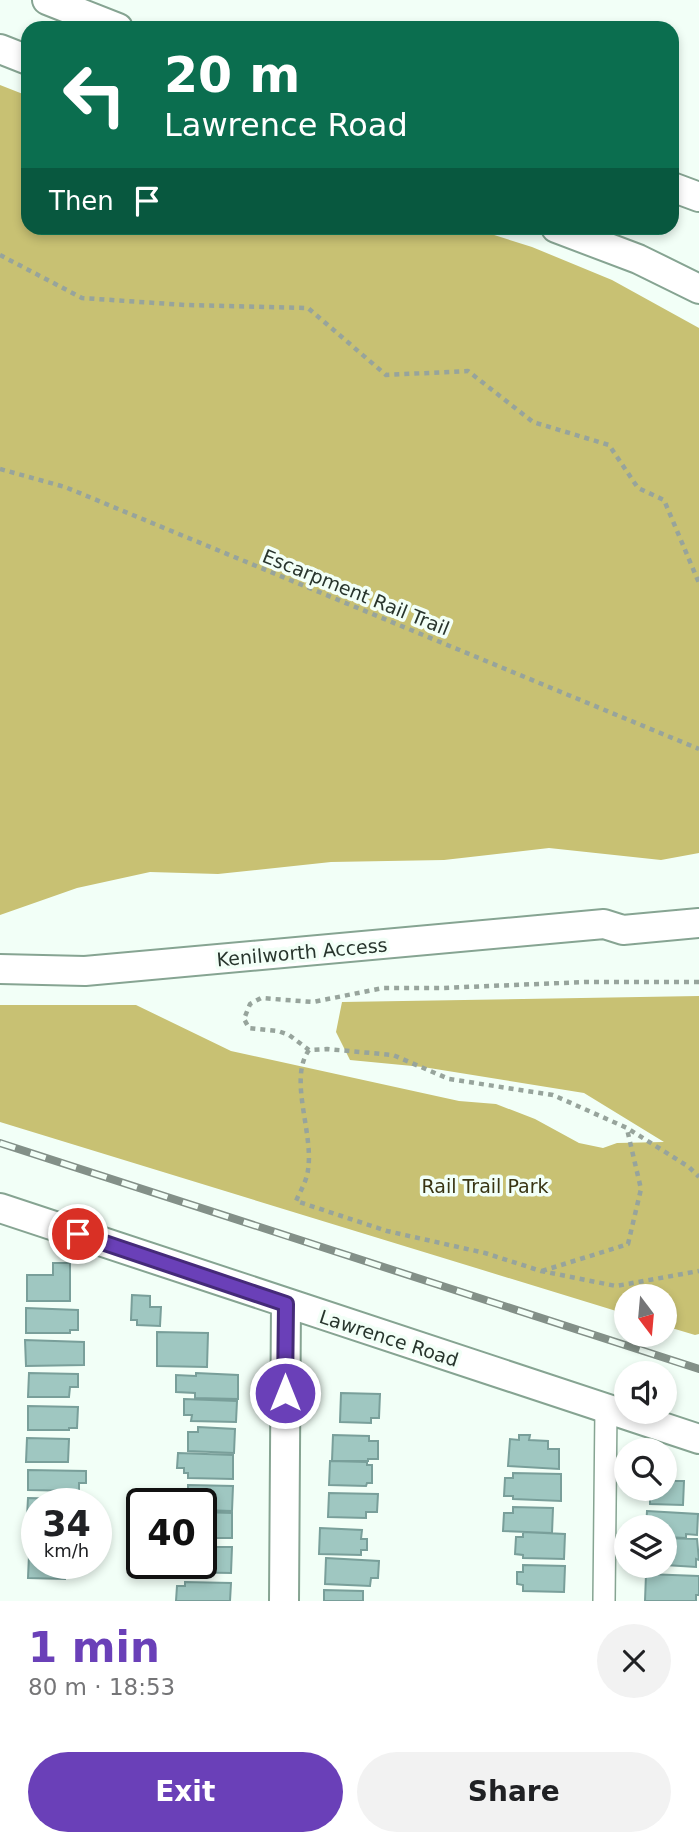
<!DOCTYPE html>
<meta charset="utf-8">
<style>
body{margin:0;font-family:"DejaVu Sans",sans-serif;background:#f2f2f2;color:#202124;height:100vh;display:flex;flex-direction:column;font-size:26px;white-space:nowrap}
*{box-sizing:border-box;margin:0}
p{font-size:23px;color:#757577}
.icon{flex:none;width:38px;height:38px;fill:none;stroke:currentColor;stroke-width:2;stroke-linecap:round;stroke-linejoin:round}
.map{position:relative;height:1601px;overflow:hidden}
.sheet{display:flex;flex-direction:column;background:#fff;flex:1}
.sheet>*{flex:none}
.top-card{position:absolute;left:21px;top:21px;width:658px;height:214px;border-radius:21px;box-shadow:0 4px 10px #0003;background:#0b6e4f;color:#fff;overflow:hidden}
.needle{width:46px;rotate:164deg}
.fabs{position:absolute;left:614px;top:1284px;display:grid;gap:14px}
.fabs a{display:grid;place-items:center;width:63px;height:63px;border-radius:50%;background:#fff;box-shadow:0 4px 10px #0003;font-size:35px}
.speed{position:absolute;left:21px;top:1488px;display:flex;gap:14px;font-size:35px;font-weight:700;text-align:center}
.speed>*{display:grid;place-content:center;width:91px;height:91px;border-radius:50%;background:#fff;box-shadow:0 4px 10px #0003;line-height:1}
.speed small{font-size:18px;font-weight:400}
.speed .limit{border:4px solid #111;border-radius:10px;background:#fff;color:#111}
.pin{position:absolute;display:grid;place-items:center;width:60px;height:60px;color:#fff;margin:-30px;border:4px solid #fff;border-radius:50%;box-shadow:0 2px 7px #0007}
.me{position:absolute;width:77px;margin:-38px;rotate:0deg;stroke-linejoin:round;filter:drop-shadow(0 0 5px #0008)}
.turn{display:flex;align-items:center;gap:24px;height:147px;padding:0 28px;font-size:32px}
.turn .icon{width:91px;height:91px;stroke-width:2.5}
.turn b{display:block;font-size:49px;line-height:60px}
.then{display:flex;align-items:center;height:66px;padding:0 28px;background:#0003;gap:14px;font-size:26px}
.round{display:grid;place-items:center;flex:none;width:74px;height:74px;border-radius:37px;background:#f2f2f2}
.headline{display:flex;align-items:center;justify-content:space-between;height:119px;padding:0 28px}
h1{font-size:42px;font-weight:700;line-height:52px;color:#6a40b8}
.action{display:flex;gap:14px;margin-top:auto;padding:14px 28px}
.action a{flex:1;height:80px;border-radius:42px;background:#6a40b8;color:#fff;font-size:28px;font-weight:700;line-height:80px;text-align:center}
.action a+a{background:#f2f2f2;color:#202124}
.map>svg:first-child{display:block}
</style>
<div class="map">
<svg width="699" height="1601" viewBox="0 0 699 1601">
<rect width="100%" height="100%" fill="#f2fff7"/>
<!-- forest -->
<path fill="#c8c173" d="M 0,85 L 28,96 L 28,228 L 472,228 L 532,247 L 612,280 L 699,328 L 699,853 L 661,860 L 549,848 L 444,860 L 331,862 L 218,874 L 150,872 L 77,888 L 0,915 Z
M 699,996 L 699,1334 L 695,1335 L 665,1326 L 665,1297 L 626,1297 L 626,1314 L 0,1122 L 0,1005 L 136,1005 L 231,1051 L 459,1101 L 496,1104 L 535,1119 L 579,1143 L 603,1148 L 617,1143 L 664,1142 L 584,1093 L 423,1067 L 350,1060 L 336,1032 L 342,1002 Z"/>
<!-- building -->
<path fill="#9fc7c1" stroke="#799f9a" stroke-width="2" d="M 53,1263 L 70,1263 L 70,1301 L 27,1301 L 27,1275 L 53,1275 Z
M 132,1295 L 150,1296 L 150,1307 L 161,1307 L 160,1326 L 137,1325 L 137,1320 L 131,1320 Z
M 26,1308 L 78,1310 L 78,1330 L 70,1330 L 70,1333 L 26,1333 Z
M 157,1332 L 208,1333 L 207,1367 L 157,1366 Z
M 25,1340 L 84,1342 L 84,1365 L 26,1366 Z
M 29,1373 L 78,1374 L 78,1387 L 70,1387 L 69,1397 L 28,1397 Z
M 196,1373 L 238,1375 L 238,1399 L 195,1398 L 195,1393 L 176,1392 L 176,1375 L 196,1376 Z
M 341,1393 L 380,1394 L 379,1418 L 371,1418 L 371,1423 L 340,1422 Z
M 184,1399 L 237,1401 L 236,1422 L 191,1421 L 192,1415 L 184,1415 Z
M 28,1406 L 78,1407 L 77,1428 L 69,1428 L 69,1430 L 28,1430 Z
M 198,1427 L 235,1429 L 234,1453 L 188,1451 L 188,1432 L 198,1432 Z
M 333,1435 L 369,1436 L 369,1441 L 378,1441 L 378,1459 L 368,1459 L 368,1461 L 332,1461 Z
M 519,1435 L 530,1435 L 529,1440 L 548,1441 L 548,1449 L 559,1449 L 559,1469 L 508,1466 L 510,1439 L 519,1440 Z
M 27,1438 L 69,1439 L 68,1462 L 26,1462 Z
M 178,1453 L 233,1455 L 233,1479 L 188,1478 L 188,1473 L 184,1473 L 184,1468 L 177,1468 Z
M 330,1461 L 367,1462 L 367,1465 L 372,1465 L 372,1483 L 367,1483 L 366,1486 L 329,1485 Z
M 28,1470 L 86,1471 L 86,1483 L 79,1483 L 79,1491 L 28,1490 Z
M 513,1473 L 561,1474 L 561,1501 L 513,1499 L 513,1496 L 504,1496 L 505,1478 L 513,1478 Z
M 665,1481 L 684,1481 L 683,1505 L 650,1504 L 650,1489 L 665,1489 Z
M 188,1485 L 233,1486 L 232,1511 L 201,1510 L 201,1503 L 167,1503 L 168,1489 L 188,1490 Z
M 329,1493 L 378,1494 L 377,1512 L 366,1512 L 366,1518 L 328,1517 Z
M 28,1498 L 68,1499 L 68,1503 L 79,1503 L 37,1503 L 37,1517 L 27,1517 Z
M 513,1507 L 553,1508 L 552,1533 L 503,1531 L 504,1513 L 513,1513 Z
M 647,1511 L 698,1514 L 697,1535 L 686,1534 L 686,1538 L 665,1537 L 665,1528 L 646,1528 Z
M 201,1512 L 232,1513 L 232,1538 L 201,1538 Z
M 27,1526 L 37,1526 L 37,1548 L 26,1547 Z
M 320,1528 L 362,1530 L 361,1539 L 367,1539 L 367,1550 L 361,1550 L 361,1555 L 319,1554 Z
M 523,1532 L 565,1534 L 564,1559 L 523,1558 L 523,1555 L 515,1554 L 516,1537 L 523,1537 Z
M 665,1538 L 697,1539 L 699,1560 L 696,1559 L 696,1567 L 665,1565 Z
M 201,1547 L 232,1547 L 231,1573 L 175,1572 L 175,1563 L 201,1563 Z
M 29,1555 L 37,1555 L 37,1563 L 66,1563 L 65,1579 L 28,1578 Z
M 326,1558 L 379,1561 L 378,1578 L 371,1578 L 370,1586 L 325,1584 Z
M 523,1565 L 565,1566 L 564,1592 L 523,1591 L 523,1585 L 517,1584 L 517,1572 L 523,1572 Z
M 646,1574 L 699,1576 L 699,1595 L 696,1595 L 696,1601 L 645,1601 Z
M 185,1582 L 231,1583 L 230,1601 L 176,1601 L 177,1586 L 185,1586 Z
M 324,1590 L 363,1591 L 363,1601 L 324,1601 Z"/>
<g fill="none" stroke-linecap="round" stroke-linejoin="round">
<defs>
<path id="street" d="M 604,1601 L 606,1408"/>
<path id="secondary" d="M 47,0 L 118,28
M 0,49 L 28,60
M 672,187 L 699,197
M 556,228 L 638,259 L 699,289
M 0,969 L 85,971 L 604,924 L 623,930 L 699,923
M 0,1208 L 699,1439
M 284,1601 L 286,1304"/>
</defs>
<!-- street casing -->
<use href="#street" stroke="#86a492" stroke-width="24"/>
<!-- secondary casing -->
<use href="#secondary" stroke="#86a492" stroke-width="32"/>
<!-- path -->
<path stroke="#97a49c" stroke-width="4.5" stroke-dasharray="5 5" stroke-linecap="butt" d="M 0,255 L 82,298 L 185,305 L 308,308 L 386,375 L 468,371 L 533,422 L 609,445 L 638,488 L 664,500 L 699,583
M 0,469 L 65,487 L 699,749
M 699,982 L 586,982 L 442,988 L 383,988 L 313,1002 L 261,998 L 250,1004 L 244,1019 L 249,1028 L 278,1031 L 289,1035 L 309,1050 L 327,1049 L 393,1055 L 449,1079 L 553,1095 L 627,1128 L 689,1167 L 699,1177
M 309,1050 C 288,1079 314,1133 308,1170 C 307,1180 300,1192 296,1201 L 387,1231 L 485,1253 L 541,1271 L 616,1286 L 699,1271
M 542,1271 L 628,1244 L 641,1189 L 627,1129"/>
<!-- street -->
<use href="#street" stroke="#fff" stroke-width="21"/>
<!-- secondary -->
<use href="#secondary" stroke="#fff" stroke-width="28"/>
<defs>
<path id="rail" d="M 0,1143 L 699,1369"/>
</defs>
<!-- rail casing -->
<use href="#rail" stroke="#839088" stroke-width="8"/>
<!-- rail -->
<use href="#rail" stroke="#f2fff7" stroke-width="5" stroke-dasharray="16" stroke-linecap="butt"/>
</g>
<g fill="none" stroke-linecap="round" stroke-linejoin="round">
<defs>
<path id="route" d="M 78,1234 L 286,1304 L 285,1393"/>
</defs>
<!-- route casing -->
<use href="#route" stroke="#452a78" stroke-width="18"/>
<!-- route -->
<use href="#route" stroke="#6a40b8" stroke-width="12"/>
</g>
<g text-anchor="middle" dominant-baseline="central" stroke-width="7" stroke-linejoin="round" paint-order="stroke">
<!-- street labels -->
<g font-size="19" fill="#28352d" stroke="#f2fff7">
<text transform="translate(356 592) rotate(22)">Escarpment Rail Trail</text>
<text transform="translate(302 952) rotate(-5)">Kenilworth Access</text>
<text transform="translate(389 1338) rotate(18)">Lawrence Road</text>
</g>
<!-- park labels -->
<g font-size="19" fill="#393513" stroke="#f2fff7">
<text x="485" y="1186">Rail Trail Park</text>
</g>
</g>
</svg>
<div class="fabs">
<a><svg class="needle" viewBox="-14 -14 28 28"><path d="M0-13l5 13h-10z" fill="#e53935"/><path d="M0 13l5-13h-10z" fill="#757577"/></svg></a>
<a><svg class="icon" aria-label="sound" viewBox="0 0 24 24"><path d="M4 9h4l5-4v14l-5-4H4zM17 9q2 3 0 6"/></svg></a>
<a><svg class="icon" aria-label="search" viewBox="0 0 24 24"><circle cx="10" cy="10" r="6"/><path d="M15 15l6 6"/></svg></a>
<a><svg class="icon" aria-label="layers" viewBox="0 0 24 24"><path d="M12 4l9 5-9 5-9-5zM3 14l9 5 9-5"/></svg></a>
</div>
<div class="speed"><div>34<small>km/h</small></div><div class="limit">40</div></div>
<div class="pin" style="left:78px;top:1234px;background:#d93025"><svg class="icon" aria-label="arrive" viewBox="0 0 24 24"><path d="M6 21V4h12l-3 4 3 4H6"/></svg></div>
<svg class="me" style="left:285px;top:1393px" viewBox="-20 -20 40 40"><circle r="17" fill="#6a40b8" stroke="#fff" stroke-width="3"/><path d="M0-11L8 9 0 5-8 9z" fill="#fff"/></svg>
<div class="top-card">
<div class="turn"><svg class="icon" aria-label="left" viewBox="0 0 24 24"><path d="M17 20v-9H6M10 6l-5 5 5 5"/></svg><div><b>20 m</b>Lawrence Road</div></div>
<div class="then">Then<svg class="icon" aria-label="arrive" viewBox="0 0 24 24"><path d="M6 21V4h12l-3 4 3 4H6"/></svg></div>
</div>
</div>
<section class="sheet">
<div class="headline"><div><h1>1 min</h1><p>80 m · 18:53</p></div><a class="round"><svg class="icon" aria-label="close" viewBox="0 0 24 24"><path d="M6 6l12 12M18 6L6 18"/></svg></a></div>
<div class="action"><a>Exit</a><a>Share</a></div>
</section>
